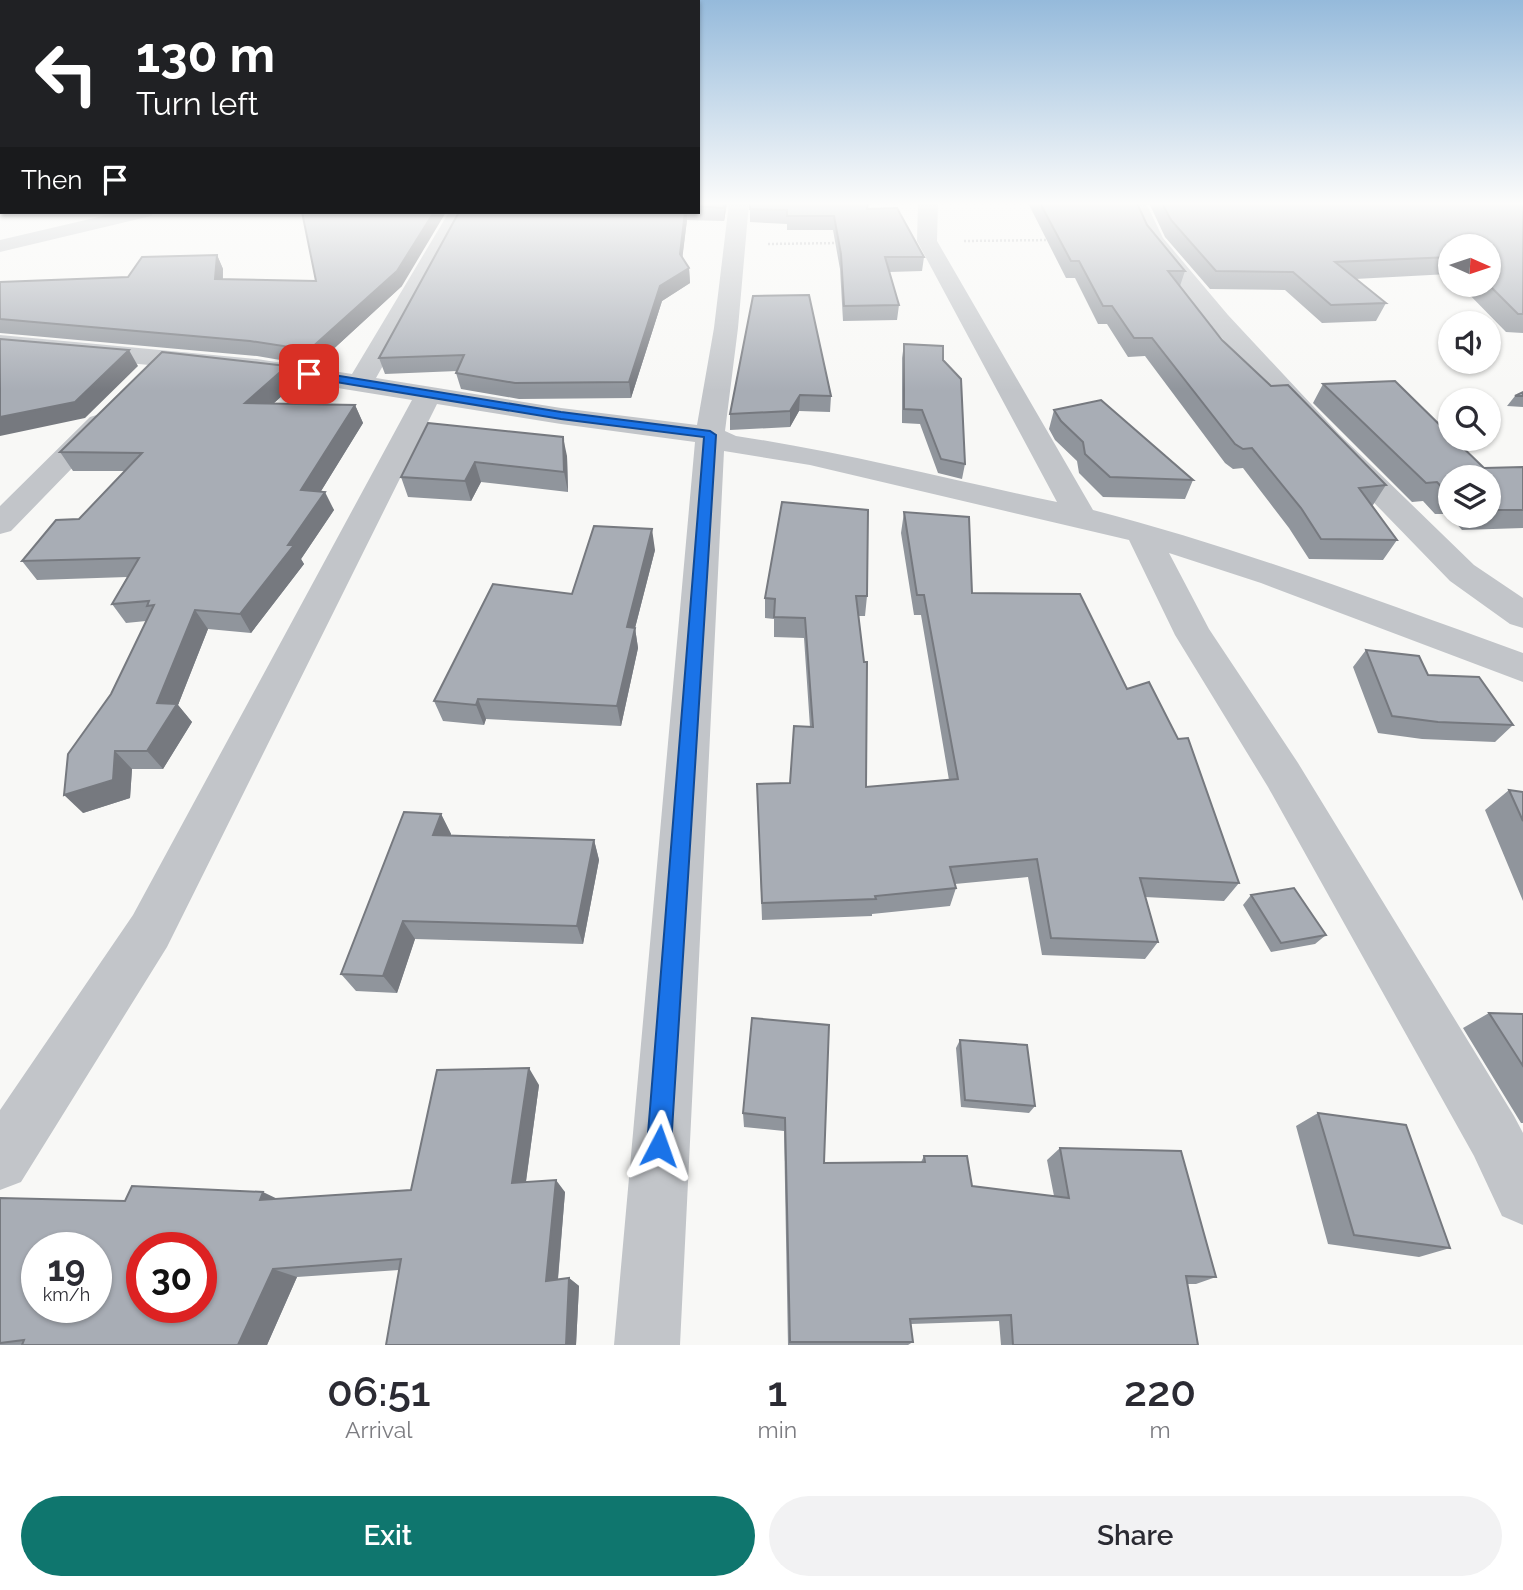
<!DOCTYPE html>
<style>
body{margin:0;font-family:Raleway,sans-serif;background:#f2f2f3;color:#2b2b33;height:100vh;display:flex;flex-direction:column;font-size:26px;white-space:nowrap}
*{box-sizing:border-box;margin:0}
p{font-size:23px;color:#7c7c81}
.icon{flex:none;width:38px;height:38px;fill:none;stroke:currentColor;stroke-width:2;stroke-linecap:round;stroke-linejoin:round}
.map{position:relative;height:1345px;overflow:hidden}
.panel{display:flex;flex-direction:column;background:#fff;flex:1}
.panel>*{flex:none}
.top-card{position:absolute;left:0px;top:0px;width:700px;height:214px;box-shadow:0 2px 5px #0004;background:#202124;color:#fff;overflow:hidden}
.needle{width:46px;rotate:93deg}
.fabs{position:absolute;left:1438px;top:234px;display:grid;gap:14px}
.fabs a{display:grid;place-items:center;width:63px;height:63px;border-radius:50%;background:#fff;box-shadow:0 2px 5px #0004;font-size:35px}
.speed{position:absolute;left:21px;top:1232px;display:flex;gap:14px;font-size:35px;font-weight:700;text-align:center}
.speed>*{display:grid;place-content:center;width:91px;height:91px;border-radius:50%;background:#fff;box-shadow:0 2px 5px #0004;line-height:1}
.speed small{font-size:18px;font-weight:400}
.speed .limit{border:10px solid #d22;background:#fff;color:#111}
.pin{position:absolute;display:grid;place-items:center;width:60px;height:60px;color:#fff;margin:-30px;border-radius:14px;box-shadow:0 4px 10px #0006}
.me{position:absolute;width:77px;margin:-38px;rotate:4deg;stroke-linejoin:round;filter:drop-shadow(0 0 5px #0008)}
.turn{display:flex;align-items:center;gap:24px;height:147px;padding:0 21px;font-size:32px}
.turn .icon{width:91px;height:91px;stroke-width:2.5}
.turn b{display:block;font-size:49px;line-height:60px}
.then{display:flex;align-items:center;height:66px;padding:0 21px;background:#0003;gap:14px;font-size:26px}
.eta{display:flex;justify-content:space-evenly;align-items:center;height:119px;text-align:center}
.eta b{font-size:42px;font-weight:600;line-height:49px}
.primary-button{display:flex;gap:14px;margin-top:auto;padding:14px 21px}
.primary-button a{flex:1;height:80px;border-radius:42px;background:#0f766e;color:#fff;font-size:28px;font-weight:600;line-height:80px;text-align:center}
.primary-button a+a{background:#f2f2f3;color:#2b2b33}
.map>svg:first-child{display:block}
</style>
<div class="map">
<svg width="1523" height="1345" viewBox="0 0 1523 1345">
<rect width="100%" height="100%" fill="#f8f8f6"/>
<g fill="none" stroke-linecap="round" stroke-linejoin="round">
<!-- path -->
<path stroke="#babcbf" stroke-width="2.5" stroke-dasharray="2 2" stroke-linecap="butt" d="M 964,241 L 1050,240
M 768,244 L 840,243"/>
<!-- minor -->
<path fill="#c2c5c9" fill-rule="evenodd" d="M 729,203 L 749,203 L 738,328 L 725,431 L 736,436 C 844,452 950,480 1057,502 L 917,241 L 918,203 L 938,203 L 937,241 L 1093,510 C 1240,548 1381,602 1523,653 L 1523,682 L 1261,583 L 1169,553 L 1209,629 L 1298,763 L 1514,1116 L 1523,1133 L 1523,1225 L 1502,1216 L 1474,1156 L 1268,787 L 1175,635 L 1129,540 L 810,465 L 724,451 L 680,1345 L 614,1345 L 695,442 L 561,424 L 437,404 L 167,947 L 21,1182 L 0,1190 L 0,1110 L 133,915 L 412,400 L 257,375 L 0,351 L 0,335 L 257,359 L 352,374 L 449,212 L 469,212 L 376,378 L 561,408 L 697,425 L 714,328 Z
M 1126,203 L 1146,203 L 1163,238 L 1228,315 L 1339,434 L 1474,565 L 1523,598 L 1523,628 L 1510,624 L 1450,581 L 1319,446 L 1210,325 L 1144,240 Z
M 120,212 L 154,212 L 151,216 L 0,252 L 0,240 Z
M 100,414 L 110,417 L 114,423 L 110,429 L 11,531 L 0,534 L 0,506 L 90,417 Z"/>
</g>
<!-- wall -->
<path fill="#90959c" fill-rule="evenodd" d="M 698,203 L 727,203 L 724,221 L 687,220 L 682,258 L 689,268 L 690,283 L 662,301 L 631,398 L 519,399 L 461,389 L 456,373 L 457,371 L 385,374 L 379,358 L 459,212 L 698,212 Z
M 750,203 L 868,209 L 924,257 L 922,271 L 889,272 L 899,305 L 897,320 L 843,321 L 840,269 L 833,230 L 787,230 L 787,224 L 750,222 Z
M 1028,203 L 1137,203 L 1147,225 L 1185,271 L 1180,286 L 1222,340 L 1271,386 L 1386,485 L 1373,505 L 1372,505 L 1397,540 L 1383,560 L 1309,559 L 1289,528 L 1243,468 L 1233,469 L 1225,463 L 1145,356 L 1128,357 L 1107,324 L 1098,324 L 1075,278 L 1066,278 Z
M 1149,203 L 1523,203 L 1523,333 L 1506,332 L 1460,285 L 1489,285 L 1451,247 L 1451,276 L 1449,274 L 1355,279 L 1386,303 L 1376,321 L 1322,323 L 1285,290 L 1210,289 L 1165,237 Z
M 217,255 L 223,269 L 223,280 L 402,286 L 315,366 L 257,356 L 0,333 L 0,282 L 128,277 Z
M 753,296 L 831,396 L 830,412 L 799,411 L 790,427 L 730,430 L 730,414 Z
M 904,344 L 943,360 L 965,464 L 962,479 L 938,473 L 920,424 L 902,423 L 902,358 Z
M 295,384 L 273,404 L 355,405 L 363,423 L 321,491 L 334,510 L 301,559 L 304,564 L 251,633 L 208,629 L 178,705 L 192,722 L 163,769 L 132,769 L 130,798 L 83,813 L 111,694 L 146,621 L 126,623 L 112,604 L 127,577 L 37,580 L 22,561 L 79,519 L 125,471 L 73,471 L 60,452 Z
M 1323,384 L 1484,468 L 1523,467 L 1523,528 L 1462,530 L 1448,514 L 1435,514 L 1423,501 L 1412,502 L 1313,403 ZM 1451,478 L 1489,478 L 1489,516 L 1451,516 Z
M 1523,392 L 1523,407 L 1507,406 L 1515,396 Z
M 1054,410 L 1193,480 L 1185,499 L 1103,497 L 1079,473 L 1077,461 L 1055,440 L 1049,429 Z
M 428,423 L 567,456 L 568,492 L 481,482 L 471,501 L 408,497 L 401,477 Z
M 904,512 L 972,593 L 1127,689 L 1239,883 L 1224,901 L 1145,897 L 1158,942 L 1145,959 L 1042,955 L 1028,877 L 955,884 L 956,888 L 950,906 L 872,914 L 872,916 L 762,920 L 757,784 L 790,783 L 810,727 L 804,638 L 774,637 L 774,619 L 765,618 L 765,598 L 867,596 L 865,616 L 858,616 L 866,787 L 949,780 L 921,615 L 914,615 L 901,533 Z
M 655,550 L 635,628 L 638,648 L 621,726 L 486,719 L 484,725 L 443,721 L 434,701 L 572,594 Z
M 1366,650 L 1428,675 L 1513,725 L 1495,742 L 1422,739 L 1378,733 L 1353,667 Z
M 1509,790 L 1523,792 L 1523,901 L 1485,810 Z
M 441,814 L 451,834 L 451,836 L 594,840 L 599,860 L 583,944 L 415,939 L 397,993 L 356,991 L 341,974 Z
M 1251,895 L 1326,935 L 1315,944 L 1271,952 L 1243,905 Z
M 1489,1013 L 1523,1014 L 1523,1123 L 1521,1123 L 1463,1028 Z
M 752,1018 L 824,1163 L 921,1162 L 924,1156 L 972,1186 L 1054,1196 L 1047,1160 L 1060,1148 L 1216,1277 L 1196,1284 L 1187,1284 L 1198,1345 L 1001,1345 L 999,1321 L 911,1324 L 913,1342 L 908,1345 L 788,1345 L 784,1131 L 744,1127 L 743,1113 Z
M 960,1040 L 1035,1106 L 1029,1113 L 961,1107 L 956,1048 Z
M 539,1085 L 526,1182 L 565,1192 L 558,1280 L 569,1278 L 579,1286 L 576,1345 L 386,1345 L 399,1270 L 297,1277 L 267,1345 L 0,1345 L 0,1198 L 125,1201 L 278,1199 L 411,1190 Z
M 1318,1113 L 1450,1248 L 1419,1257 L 1328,1244 L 1296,1126 Z"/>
<!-- shaded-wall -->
<path fill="#76797f" d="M 724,203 L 727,203 L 724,221 Z
M 434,212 L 446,212 L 402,286 L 315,366 L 309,350 Z
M 685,212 L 687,212 L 687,220 L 681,269 L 680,254 Z
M 217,255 L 223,269 L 222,294 L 215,279 Z
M 689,268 L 690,283 L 662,301 L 631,398 L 629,382 L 660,286 Z
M 129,350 L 138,366 L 85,418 L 0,436 L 0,417 Z
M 287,366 L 295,384 L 254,421 L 245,403 Z
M 800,395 L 799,411 L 790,427 L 790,411 Z
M 355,405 L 363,423 L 310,509 L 301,490 Z
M 563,437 L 567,456 L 568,492 L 564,472 Z
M 475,462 L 481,482 L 471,501 L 465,481 Z
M 325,492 L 334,510 L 301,559 L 304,564 L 251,633 L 240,614 Z
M 652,529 L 655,550 L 635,628 L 638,648 L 621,726 L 617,706 L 627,627 Z
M 195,610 L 208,629 L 178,705 L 192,722 L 163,769 L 147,751 L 157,703 Z
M 478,699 L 486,719 L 484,725 L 476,705 Z
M 115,751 L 132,769 L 130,798 L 83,813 L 64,795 Z
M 441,814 L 451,834 L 444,855 L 433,835 Z
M 594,840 L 599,860 L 583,944 L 577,926 Z
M 403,921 L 415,939 L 397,993 L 383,976 Z
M 529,1068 L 539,1085 L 524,1195 L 512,1183 Z
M 556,1180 L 565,1192 L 557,1288 L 546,1281 Z
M 263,1192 L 286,1203 L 260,1200 Z
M 273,1269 L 297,1277 L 267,1345 L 238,1345 Z
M 569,1278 L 579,1286 L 576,1345 L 566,1345 Z"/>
<!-- building -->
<path fill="#a8adb5" stroke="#76797f" stroke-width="2" fill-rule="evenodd" d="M 698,203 L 724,203 L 724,208 L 698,206 Z
M 750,203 L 868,203 L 867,209 L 897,208 L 924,257 L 885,257 L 899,305 L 844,306 L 841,254 L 834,216 L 787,216 L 787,210 L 750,209 Z
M 1040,203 L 1137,203 L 1147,225 L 1185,271 L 1168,271 L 1222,340 L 1271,386 L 1288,385 L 1386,485 L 1359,488 L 1397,540 L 1321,539 L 1301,508 L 1252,448 L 1243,449 L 1235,444 L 1152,338 L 1134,338 L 1112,306 L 1103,306 L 1079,261 L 1071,261 Z
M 1162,203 L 1523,203 L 1523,314 L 1518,314 L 1489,285 L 1489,247 L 1451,247 L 1451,257 L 1335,262 L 1386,303 L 1331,305 L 1293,272 L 1216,271 L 1171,220 Z
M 302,212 L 434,212 L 397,271 L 309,350 L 250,341 L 0,319 L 0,282 L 128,277 L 142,257 L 217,255 L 215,279 L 316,281 Z
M 459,212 L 685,212 L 680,254 L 689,268 L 660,286 L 629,382 L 515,383 L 456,373 L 464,355 L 379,358 Z
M 809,295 L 831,396 L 800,395 L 790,411 L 730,414 L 753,296 Z
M 0,339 L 129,350 L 75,402 L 0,417 Z
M 904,344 L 943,346 L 943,360 L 961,379 L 965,464 L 941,459 L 922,410 L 904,409 Z
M 162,352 L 287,366 L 245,403 L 355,405 L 301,490 L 325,492 L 288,545 L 294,545 L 240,614 L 195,610 L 157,703 L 177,704 L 147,751 L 115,751 L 113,780 L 64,795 L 68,754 L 111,694 L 154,605 L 147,606 L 149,601 L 112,604 L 139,558 L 22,561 L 56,520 L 79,519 L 142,453 L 60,452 Z
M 1395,381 L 1451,436 L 1451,439 L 1454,439 L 1484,468 L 1523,467 L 1523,510 L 1489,510 L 1489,478 L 1451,478 L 1451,495 L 1449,495 L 1437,482 L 1426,483 L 1323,384 Z
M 1523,392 L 1523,396 L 1515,396 Z
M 1101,400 L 1193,480 L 1110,477 L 1085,454 L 1083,442 L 1061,421 L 1054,410 Z
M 428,423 L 563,437 L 564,472 L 475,462 L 465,481 L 401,477 Z
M 782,502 L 868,510 L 867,596 L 856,596 L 864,662 L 867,662 L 866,787 L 958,779 L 924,595 L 917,595 L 904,512 L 969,517 L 972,593 L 1080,594 L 1127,689 L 1149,682 L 1178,739 L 1188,738 L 1239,883 L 1140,878 L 1158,942 L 1051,938 L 1037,859 L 950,867 L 956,888 L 875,896 L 876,899 L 762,903 L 757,784 L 790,783 L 794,726 L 813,727 L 805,618 L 774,617 L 775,599 L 765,598 Z
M 594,526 L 652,529 L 627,627 L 635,628 L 617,706 L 478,699 L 476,705 L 434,701 L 493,584 L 572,594 Z
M 1366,650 L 1419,656 L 1428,675 L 1479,677 L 1513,725 L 1438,722 L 1392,716 Z
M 1509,790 L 1523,792 L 1523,821 Z
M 404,812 L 441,814 L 433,835 L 594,840 L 577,926 L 403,921 L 383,976 L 341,974 Z
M 1294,888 L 1326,935 L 1281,943 L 1251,895 Z
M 1489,1013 L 1523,1014 L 1523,1066 Z
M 752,1018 L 829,1025 L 824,1163 L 925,1162 L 924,1156 L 967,1156 L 972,1186 L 1069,1198 L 1060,1148 L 1181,1151 L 1216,1277 L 1186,1276 L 1198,1345 L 1013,1345 L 1011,1315 L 910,1319 L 913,1342 L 790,1342 L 785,1118 L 743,1113 Z
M 960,1040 L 1027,1045 L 1035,1106 L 965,1100 Z
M 529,1068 L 512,1183 L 556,1180 L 546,1281 L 569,1278 L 566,1345 L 386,1345 L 401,1259 L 273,1269 L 238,1345 L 22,1345 L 24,1340 L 0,1343 L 0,1198 L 125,1201 L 132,1186 L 263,1192 L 260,1200 L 411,1190 L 437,1070 ZM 37,1248 L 96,1248 L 96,1307 L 37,1307 ZM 142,1248 L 201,1248 L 201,1307 L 142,1307 Z
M 1318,1113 L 1406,1125 L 1450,1248 L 1354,1235 Z"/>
<!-- sky -->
<linearGradient id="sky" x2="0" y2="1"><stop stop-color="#95badb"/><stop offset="0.52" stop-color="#fcfcfb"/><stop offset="1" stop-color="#fcfcfb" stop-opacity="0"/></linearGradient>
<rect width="1523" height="391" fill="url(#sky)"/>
<!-- route -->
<path fill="#1a73e8" stroke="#114b97" stroke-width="2" d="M 309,371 L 561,412 L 710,431 L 716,435 L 671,1146 L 668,1155 L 659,1158 L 651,1155 L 647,1146 L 704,437 L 561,419 L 305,377 L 305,372 Z"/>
</svg>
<div class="fabs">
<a><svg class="needle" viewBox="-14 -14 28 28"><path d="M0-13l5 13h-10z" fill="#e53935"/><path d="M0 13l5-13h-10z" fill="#7c7c81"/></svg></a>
<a><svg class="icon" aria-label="sound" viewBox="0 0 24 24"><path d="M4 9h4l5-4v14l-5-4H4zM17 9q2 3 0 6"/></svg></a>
<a><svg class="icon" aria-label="search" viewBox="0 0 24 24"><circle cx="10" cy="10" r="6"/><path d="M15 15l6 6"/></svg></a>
<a><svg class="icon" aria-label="layers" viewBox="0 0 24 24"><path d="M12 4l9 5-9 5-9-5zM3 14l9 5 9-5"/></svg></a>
</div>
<div class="speed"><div>19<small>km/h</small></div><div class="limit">30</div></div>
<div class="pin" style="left:309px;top:374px;background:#d93025"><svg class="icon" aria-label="arrive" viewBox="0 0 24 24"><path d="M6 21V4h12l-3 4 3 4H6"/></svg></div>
<svg class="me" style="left:659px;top:1146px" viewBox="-20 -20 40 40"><path d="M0-17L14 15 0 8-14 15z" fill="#1a73e8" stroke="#fff" stroke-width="4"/></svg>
<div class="top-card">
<div class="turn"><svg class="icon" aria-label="left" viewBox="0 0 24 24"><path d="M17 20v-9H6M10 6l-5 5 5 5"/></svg><div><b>130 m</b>Turn left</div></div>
<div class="then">Then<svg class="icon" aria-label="arrive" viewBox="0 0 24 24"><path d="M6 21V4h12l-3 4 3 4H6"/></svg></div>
</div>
</div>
<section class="panel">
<div class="eta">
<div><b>06:51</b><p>Arrival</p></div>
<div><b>1</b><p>min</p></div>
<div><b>220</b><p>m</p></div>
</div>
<div class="primary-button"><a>Exit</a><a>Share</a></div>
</section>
